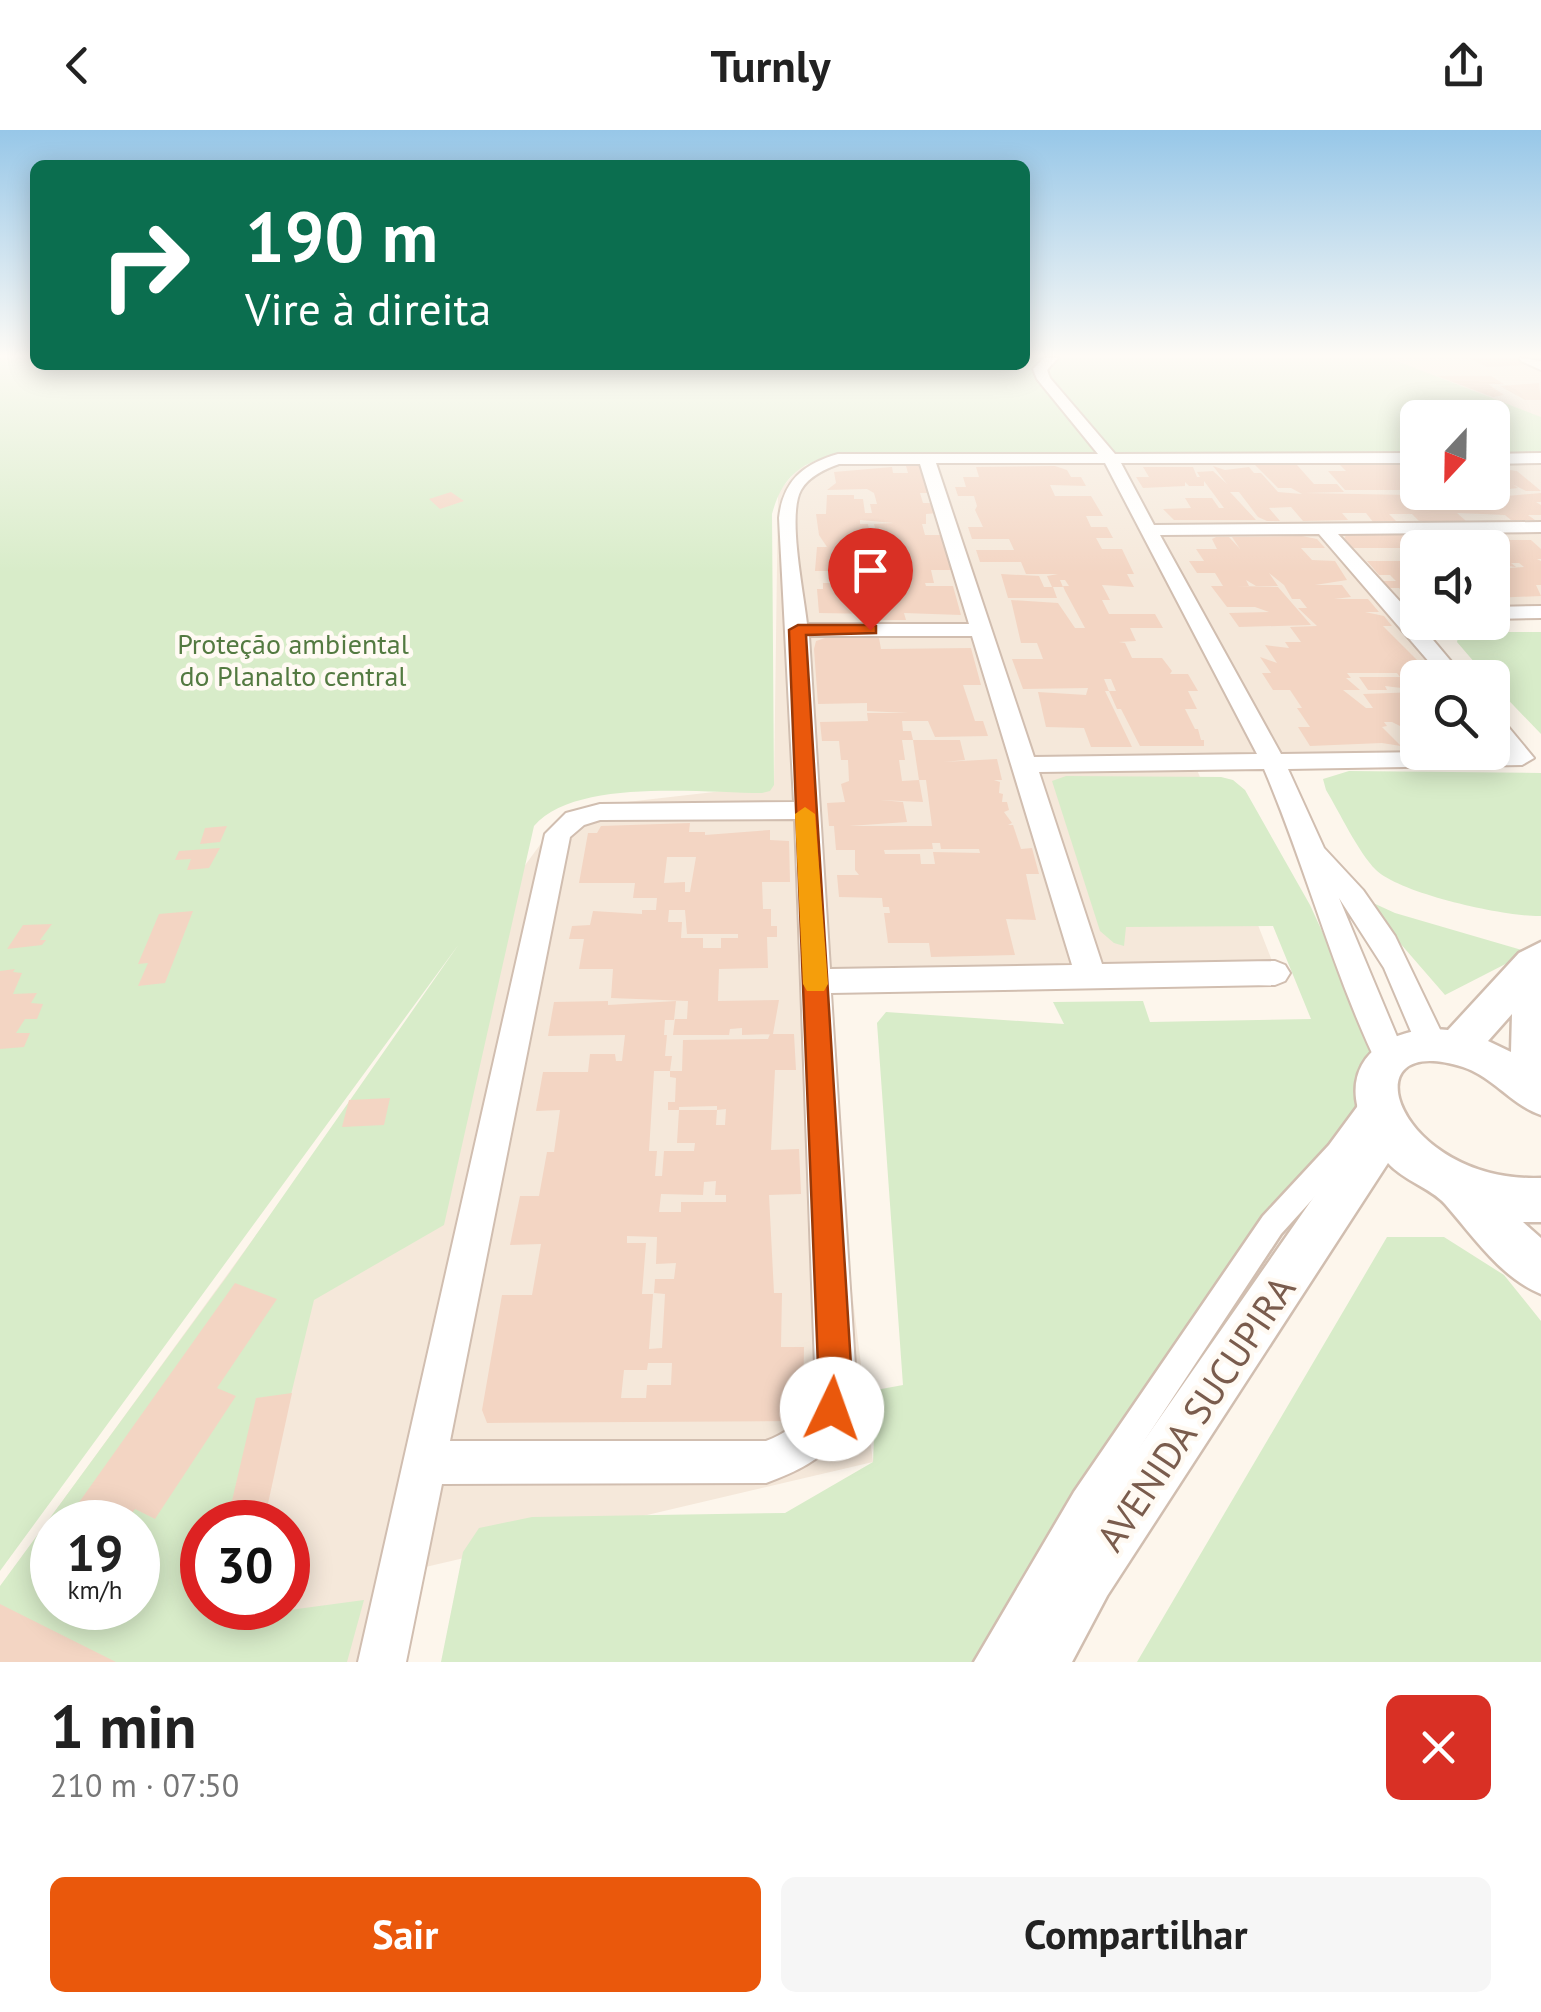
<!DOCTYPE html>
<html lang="pt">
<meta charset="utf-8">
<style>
body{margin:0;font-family:"PT Sans",sans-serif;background:#f6f6f6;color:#222;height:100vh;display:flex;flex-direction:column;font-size:38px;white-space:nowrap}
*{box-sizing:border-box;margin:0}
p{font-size:32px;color:#767676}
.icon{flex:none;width:55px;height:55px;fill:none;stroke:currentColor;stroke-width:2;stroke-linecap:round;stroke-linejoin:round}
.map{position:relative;height:1532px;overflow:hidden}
.details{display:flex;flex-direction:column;background:#fff;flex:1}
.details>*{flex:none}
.banner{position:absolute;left:30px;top:30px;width:1000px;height:210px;border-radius:15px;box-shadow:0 5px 25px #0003;background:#0b6e4f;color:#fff;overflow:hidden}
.needle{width:65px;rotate:202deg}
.fabs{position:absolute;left:1400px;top:270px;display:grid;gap:20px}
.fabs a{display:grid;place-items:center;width:110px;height:110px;border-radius:15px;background:#fff;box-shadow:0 5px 25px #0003;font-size:50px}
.speed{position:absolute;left:30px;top:1370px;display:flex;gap:20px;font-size:50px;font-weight:700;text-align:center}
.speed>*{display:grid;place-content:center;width:130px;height:130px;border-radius:50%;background:#fff;box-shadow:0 5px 25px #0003;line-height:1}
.speed small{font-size:25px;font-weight:400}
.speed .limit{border:15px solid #d22;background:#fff;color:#111}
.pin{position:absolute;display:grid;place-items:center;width:85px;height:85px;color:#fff;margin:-102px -42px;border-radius:50% 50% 50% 0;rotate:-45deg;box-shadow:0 0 10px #0007}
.pin .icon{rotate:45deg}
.me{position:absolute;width:110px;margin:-55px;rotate:3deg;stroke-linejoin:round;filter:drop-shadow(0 0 8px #0008)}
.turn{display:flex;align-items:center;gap:35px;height:210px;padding:0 50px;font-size:45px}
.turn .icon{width:130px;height:130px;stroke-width:2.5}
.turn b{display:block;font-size:70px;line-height:85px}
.round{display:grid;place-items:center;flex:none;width:105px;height:105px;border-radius:15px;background:#f6f6f6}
.head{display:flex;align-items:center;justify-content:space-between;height:170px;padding:0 50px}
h1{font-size:60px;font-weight:600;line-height:75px}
.button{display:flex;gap:20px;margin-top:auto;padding:20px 50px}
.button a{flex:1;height:115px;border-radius:15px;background:#ea580c;color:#fff;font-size:40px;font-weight:600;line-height:115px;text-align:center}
.button a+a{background:#f6f6f6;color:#222}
header{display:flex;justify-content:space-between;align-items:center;height:130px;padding:0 50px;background:#fff;font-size:45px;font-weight:600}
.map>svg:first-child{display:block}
</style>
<header><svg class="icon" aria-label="back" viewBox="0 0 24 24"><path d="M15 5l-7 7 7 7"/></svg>Turnly<svg class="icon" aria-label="share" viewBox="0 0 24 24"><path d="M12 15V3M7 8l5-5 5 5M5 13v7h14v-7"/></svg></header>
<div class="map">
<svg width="1541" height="1532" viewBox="0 0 1541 1532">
<rect width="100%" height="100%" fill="#fdf6ec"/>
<!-- residential -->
<path fill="#f5e8da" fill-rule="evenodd" d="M 1386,228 L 1541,228 L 1541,288 Z
M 1493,327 L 1541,327 L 1541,478 L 1493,478 L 1492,418 L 1418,418 L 1417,477 L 1396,477 L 1454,547 L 1418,548 L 1418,622 L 1492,622 L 1493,593 L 1522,628 L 1194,632 L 1280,851 L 813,846 L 873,1332 L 417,1439 L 362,1532 L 0,1532 L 0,1457 L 550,701 L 592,676 L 774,655 L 778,363 L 799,337 L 834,331 L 1417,328 L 1418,362 L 1492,362 ZM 52,1392 L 138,1392 L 138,1478 L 52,1478 ZM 202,1392 L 288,1392 L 288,1478 L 202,1478 Z"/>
<!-- green -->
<path fill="#d8ecc9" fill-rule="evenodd" d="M 0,228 L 35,228 L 35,235 L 1025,235 L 1025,228 L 1389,228 L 1541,287 L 1541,323 L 1493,323 L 1492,288 L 1418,288 L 1417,323 L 847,324 C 806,328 783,343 772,384 L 774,655 L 770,661 L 762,663 C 701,663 575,648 534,696 L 444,1095 L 314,1170 L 260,1392 L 202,1392 L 202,1478 L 238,1478 L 237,1487 L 364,1470 L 347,1532 L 0,1532 L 0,1456 L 228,1145 L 459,814 L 0,1441 ZM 52,1392 L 138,1392 L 138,1478 L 52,1478 Z
M 1469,502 L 1541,502 L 1541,604 L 1493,554 L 1492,548 L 1487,547 L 1457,512 L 1459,503 Z
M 1349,641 L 1541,643 L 1541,786 C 1506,787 1401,764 1376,740 C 1358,722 1340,683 1326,660 L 1323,649 Z
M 1066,646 L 1221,647 L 1233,650 L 1245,660 L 1310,775 L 1376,919 L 1369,980 L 1272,1095 L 993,1532 L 441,1532 L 463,1422 L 479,1398 L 532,1387 L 785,1383 L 873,1332 L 876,1260 L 903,1255 L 877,893 L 886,882 L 1064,894 L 1053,872 L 1143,871 L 1150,892 L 1311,889 L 1273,796 L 1126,797 L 1124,816 L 1114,813 L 1100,801 L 1052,651 Z
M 1360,767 L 1395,783 L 1529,822 L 1445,865 Z
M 1387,1107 L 1444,1107 L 1504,1145 L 1541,1191 L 1541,1532 L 1137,1532 Z"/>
<!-- building -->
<path fill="#f3d5c3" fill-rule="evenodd" d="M 1478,228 L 1516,228 L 1530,235 L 1487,237 L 1471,229 Z
M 1437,246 L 1491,246 L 1504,254 L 1488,254 L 1504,265 L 1493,267 Z
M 1539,253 L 1541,270 L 1525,270 L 1500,256 Z
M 1418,334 L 1418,348 L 1410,344 L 1418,350 L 1418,362 L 1468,362 L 1485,368 L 1541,363 L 1541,372 L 1536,372 L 1541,375 L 1541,385 L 1528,385 L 1535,390 L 1511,390 L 1505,385 L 1457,383 L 1466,391 L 1419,391 L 1412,384 L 1389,384 L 1396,391 L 1373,392 L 1366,383 L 1342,383 L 1348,390 L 1303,391 L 1291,377 L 1269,378 L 1280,391 L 1267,391 L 1258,387 L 1239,362 L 1230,362 L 1256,390 L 1174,390 L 1163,379 L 1191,378 L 1185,368 L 1212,368 L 1219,378 L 1224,378 L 1204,351 L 1204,356 L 1189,356 L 1185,352 L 1185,356 L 1143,358 L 1136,347 L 1149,347 L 1143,337 L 1193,337 L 1197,347 L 1200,347 L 1197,342 L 1213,341 L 1227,354 L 1213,336 L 1225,340 L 1249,337 L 1254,343 L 1261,343 L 1278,362 L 1302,364 L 1291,358 L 1278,358 L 1255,335 L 1297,335 L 1314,354 L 1337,354 L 1344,362 L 1304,363 L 1410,365 L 1408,360 L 1345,360 L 1328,341 L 1346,341 L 1340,335 Z
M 906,336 L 922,336 L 926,346 L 923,346 L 928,363 L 920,363 L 923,373 L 935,373 L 938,383 L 926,384 L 926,394 L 922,394 L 925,405 L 944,405 L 952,440 L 931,440 L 934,453 L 925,453 L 926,456 L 953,456 L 961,485 L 904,483 L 906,490 L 877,490 L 876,484 L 819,483 L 817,459 L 823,459 L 823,453 L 834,453 L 833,441 L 815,441 L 817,417 L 827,417 L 819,405 L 816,384 L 826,384 L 827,365 L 854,365 L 854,369 L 863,369 L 865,383 L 872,383 L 870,374 L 877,374 L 874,363 L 867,359 L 827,360 L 836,353 L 834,342 L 892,337 L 893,343 L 908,343 ZM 860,390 L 894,393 L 874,394 L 875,398 L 883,398 L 875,400 L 876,405 L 882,405 L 885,415 L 905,416 L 878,416 L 879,421 L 884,421 L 885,428 L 880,428 L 887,440 L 876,437 L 868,394 L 860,394 Z
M 1055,336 L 1067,340 L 1071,347 L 1081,347 L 1086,356 L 1050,355 L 1055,366 L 1091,366 L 1103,386 L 1086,386 L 1091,397 L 1107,397 L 1113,408 L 1096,408 L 1102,419 L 1122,419 L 1134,444 L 1127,444 L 1134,457 L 1102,455 L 1110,470 L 1102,470 L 1109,484 L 1155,484 L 1163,498 L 1130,498 L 1136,511 L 1119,512 L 1125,513 L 1132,528 L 1162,528 L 1172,541 L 1170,544 L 1188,544 L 1198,561 L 1188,561 L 1197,579 L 1185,579 L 1195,599 L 1198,599 L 1201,610 L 1204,610 L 1204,616 L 1140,616 L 1121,579 L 1117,579 L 1109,561 L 1116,561 L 1111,549 L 1104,549 L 1109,561 L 1105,561 L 1132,617 L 1091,617 L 1084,598 L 1046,597 L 1038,562 L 1086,565 L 1088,558 L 1023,559 L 1012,529 L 1043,529 L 1037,513 L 1021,513 L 1011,470 L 1058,473 L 1075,498 L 1085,498 L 1065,461 L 1063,456 L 1069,456 L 1065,450 L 1060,450 L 1063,457 L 1052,457 L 1047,446 L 1058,444 L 1026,444 L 1021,432 L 980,432 L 976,420 L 1014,420 L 1009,409 L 972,409 L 968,397 L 983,397 L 975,380 L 977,376 L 974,366 L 958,366 L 955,357 L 966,357 L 963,347 L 979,347 L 976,337 Z
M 1492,338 L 1517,341 L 1541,361 L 1526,361 L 1512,354 L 1518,358 L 1492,361 Z
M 451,362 L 464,371 L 440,379 L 429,369 Z
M 1431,404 L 1502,404 L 1510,410 L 1531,410 L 1541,419 L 1541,429 L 1537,429 L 1541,431 L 1541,455 L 1536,455 L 1541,466 L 1492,468 L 1492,452 L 1507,463 L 1492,450 L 1492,439 L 1524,437 L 1519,433 L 1511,433 L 1516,437 L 1492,434 L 1492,418 L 1473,418 L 1463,412 L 1469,418 L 1421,418 L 1413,410 L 1437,410 Z
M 1346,405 L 1402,405 L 1418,419 L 1418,428 L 1401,418 L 1352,418 L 1344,409 Z
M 1302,406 L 1317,409 L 1325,418 L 1301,418 L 1312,430 L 1335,431 L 1347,450 L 1315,455 L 1342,455 L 1351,467 L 1334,469 L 1368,469 L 1379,482 L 1365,482 L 1384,486 L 1392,496 L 1383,496 L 1430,543 L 1411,543 L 1418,550 L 1418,560 L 1385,556 L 1387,560 L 1368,560 L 1359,547 L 1400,547 L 1397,543 L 1347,543 L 1351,548 L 1346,548 L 1360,560 L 1343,560 L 1366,578 L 1373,578 L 1363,564 L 1418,562 L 1418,619 L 1400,596 L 1392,592 L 1384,592 L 1387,596 L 1382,597 L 1401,616 L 1382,613 L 1310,616 L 1298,597 L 1310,597 L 1297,578 L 1302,578 L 1290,560 L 1273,560 L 1262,543 L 1271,543 L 1260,527 L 1277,533 L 1265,515 L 1289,518 L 1285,512 L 1301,512 L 1290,497 L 1317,496 L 1298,478 L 1307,478 L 1300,469 L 1292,469 L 1284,455 L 1269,443 L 1278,456 L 1256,456 L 1246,450 L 1249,456 L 1236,456 L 1278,457 L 1311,495 L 1239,497 L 1229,483 L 1269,482 L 1255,477 L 1227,477 L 1211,456 L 1223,456 L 1215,443 L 1197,443 L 1189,431 L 1204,431 L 1196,419 L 1217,419 L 1212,409 L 1216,407 L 1229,407 L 1240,419 L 1232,407 Z
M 1367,431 L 1418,431 L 1418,469 L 1409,468 L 1399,458 L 1389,458 L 1383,451 L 1396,451 L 1390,445 L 1379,445 Z
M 1001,444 L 1039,446 L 1044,457 L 1053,457 L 1057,468 L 1008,468 Z
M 825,508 L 879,508 L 881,519 L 971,518 L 981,555 L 963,555 L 975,591 L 983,591 L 988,606 L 935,607 L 928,591 L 902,591 L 903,601 L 911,601 L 913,610 L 902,610 L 905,630 L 899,630 L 902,651 L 919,650 L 923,672 L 880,670 L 903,672 L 907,692 L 849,696 L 932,696 L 926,650 L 919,650 L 913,610 L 960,610 L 965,630 L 944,632 L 997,629 L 1002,650 L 994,650 L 1000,652 L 999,663 L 1003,664 L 1002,672 L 1007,672 L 1009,680 L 1004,682 L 1012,693 L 1008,695 L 1013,695 L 1021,719 L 1032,718 L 1039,744 L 1026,744 L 1036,790 L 1006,789 L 1015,825 L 931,827 L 929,813 L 888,813 L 884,783 L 890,783 L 889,777 L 883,777 L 882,768 L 839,767 L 837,745 L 859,745 L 855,740 L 855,720 L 836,720 L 834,696 L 829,696 L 827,673 L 845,672 L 841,654 L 849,651 L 848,630 L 841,630 L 839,611 L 822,611 L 820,592 L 868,591 L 867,583 L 908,583 L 867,581 L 867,573 L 818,574 L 814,519 L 816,511 ZM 932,713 L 940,713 L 941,719 L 979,719 L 980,723 L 933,722 L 935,734 L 921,734 L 920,724 L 885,724 L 884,720 L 933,719 Z
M 690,693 L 689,702 L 705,702 L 705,705 L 770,700 L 770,710 L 789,711 L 790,752 L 762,752 L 763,779 L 771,779 L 771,796 L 777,796 L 777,807 L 767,807 L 768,838 L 719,839 L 718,871 L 779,870 L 773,904 L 742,905 L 742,898 L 730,899 L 729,905 L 673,905 L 675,889 L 687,889 L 688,871 L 611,868 L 613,839 L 579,839 L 584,809 L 569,809 L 572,796 L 590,795 L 593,781 L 642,784 L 642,780 L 656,780 L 657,768 L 633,768 L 635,753 L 579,753 L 588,703 L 597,703 L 601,696 ZM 667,727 L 696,727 L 690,762 L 685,762 L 685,752 L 664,753 ZM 669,780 L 685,780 L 687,804 L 738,804 L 738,808 L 721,808 L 721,818 L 703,818 L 703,808 L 681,808 L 682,792 L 668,792 Z
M 227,696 L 220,712 L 200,714 L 205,698 Z
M 220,718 L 209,738 L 187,740 L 191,729 L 175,730 L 179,721 Z
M 193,781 L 165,853 L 138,856 L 148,833 L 138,834 L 159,784 Z
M 52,794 L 40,810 L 46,810 L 42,815 L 7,819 L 23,795 Z
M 15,839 L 13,842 L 22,843 L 13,864 L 37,863 L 31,873 L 43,874 L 37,889 L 25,889 L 16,903 L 30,903 L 24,917 L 0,919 L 0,841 Z
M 608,871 L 608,875 L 676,871 L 674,890 L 665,890 L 664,905 L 667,905 L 665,926 L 672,926 L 670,941 L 654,941 L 649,1021 L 657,1021 L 655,1046 L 662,1046 L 664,1021 L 694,1021 L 695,1013 L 677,1013 L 679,980 L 668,980 L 668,972 L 675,972 L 676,948 L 670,947 L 670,941 L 682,941 L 683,910 L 768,909 L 770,904 L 794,904 L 796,940 L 775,940 L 771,1020 L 799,1019 L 801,1064 L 769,1065 L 774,1163 L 782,1163 L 781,1217 L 804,1217 L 803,1275 L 796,1291 L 487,1293 L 482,1280 L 502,1165 L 532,1165 L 541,1114 L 510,1115 L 520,1066 L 539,1066 L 547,1022 L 554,1022 L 560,980 L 536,981 L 543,942 L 588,942 L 590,924 L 615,924 L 616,931 L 622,931 L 625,905 L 548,906 L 554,872 ZM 717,976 L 717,980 L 726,979 L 725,995 L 716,995 L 717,980 L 679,980 L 679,977 ZM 716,1051 L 715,1065 L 726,1065 L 726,1072 L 681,1072 L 681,1082 L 659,1082 L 661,1064 L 703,1065 L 704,1052 ZM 627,1106 L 657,1107 L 656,1134 L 676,1133 L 674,1149 L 655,1149 L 654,1163 L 665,1164 L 662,1218 L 649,1219 L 653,1164 L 642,1164 L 646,1113 L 627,1113 ZM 648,1233 L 672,1233 L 671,1255 L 647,1255 L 646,1268 L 621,1268 L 624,1240 L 647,1240 Z
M 390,968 L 384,995 L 342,997 L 349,970 Z
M 235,1153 L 277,1169 L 217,1258 L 236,1266 L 155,1389 L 135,1379 L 126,1392 L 65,1392 Z
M 292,1263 L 264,1392 L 227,1392 L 256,1268 Z
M 0,1474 L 116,1532 L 0,1532 Z"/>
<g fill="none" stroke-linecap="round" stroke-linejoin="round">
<defs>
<path id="pedestrian" d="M 1370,956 L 1378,960 L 1382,967 L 1378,988 L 1347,1031 L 1281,1104 L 1096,1384 L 1012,1532 L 974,1532 L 1074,1362 L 1263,1086 L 1329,1015 L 1357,977 L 1362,960 Z"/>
<path id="minor" d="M 1044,228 L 1058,228 L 1047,240 L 1050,248 L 1115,324 L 1418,323 L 1418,333 L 1121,333 L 1154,395 L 1541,392 L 1541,402 L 1338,404 L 1406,478 L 1418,479 L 1418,492 L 1465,548 L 1443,548 L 1319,404 L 1160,405 L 1281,624 L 1503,621 L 1492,607 L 1492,585 L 1500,587 L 1534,628 L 1522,635 L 1288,639 L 1324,718 L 1363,760 L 1395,806 L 1448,916 L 1443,925 L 1432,929 L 1421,925 L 1384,838 L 1339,768 L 1406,928 L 1401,938 L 1390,942 L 1379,938 C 1332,841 1306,737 1264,639 L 1039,642 L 1102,834 L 1275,831 L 1285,835 L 1290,843 L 1285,851 L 1275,855 L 831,863 L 855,1236 C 850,1307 832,1329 766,1353 L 442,1354 L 406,1532 L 358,1532 L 545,704 L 566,683 L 600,674 L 794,672 L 779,388 C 783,351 803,334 838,324 L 1098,324 L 1037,249 L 1033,239 ZM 936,333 L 1105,333 L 1257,624 L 1034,627 ZM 839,334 L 920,334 L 969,494 L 807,494 C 804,464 787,385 801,360 C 809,346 825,339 839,334 ZM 809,506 L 972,506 L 1072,835 L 830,839 ZM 795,689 L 815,1236 C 811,1274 804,1297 766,1311 L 450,1311 L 570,707 L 584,695 L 600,690 Z
M 1520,228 L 1541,231 L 1541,240 L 1521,231 Z
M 1541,323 L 1541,333 L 1492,334 L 1492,324 Z
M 1541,476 L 1541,488 L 1492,489 L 1492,477 Z"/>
<path id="tertiary" d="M 1541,812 L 1541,985 C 1512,975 1493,947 1463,937 C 1344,899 1398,1053 1541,1048 L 1541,1092 L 1523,1092 L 1541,1108 L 1541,1164 C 1500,1147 1473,1106 1445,1074 C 1431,1058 1404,1051 1388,1033 L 1107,1466 L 1072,1532 L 1008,1532 L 1065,1424 L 1364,995 C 1334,931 1389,894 1448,900 L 1519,823 ZM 1512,884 L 1511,922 L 1488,911 Z"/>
</defs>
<!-- pedestrian casing -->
<use href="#pedestrian" stroke="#d1beb0" stroke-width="5"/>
<!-- minor casing -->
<use href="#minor" stroke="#d1beb0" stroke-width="4"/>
<!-- tertiary casing -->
<use href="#tertiary" stroke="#d1beb0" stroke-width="5"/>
<!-- pedestrian -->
<use href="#pedestrian" fill="#fff" fill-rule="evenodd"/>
<!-- minor -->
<use href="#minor" fill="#fff" fill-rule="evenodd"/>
<!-- tertiary -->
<use href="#tertiary" fill="#fff" fill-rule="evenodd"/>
</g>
<!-- sky -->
<linearGradient id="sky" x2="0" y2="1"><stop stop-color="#97c7e8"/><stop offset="0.51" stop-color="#fefbf6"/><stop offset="1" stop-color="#fefbf6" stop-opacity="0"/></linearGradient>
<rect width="1541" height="443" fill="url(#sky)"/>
<!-- route -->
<path fill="#ea580c" stroke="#983908" stroke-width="2.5" d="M 870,495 L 876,496 L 876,503 L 806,505 L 851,1236 L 849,1279 L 844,1291 L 832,1296 L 819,1291 L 814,1279 L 818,1236 L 789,500 L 798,495 Z"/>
<!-- slow -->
<path fill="#f59e0b" d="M 805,677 L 815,684 L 828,854 L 824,861 L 807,861 L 803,854 L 795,684 Z"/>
<g text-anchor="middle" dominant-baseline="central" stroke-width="9" stroke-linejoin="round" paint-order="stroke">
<!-- far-park labels -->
<g font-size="28" fill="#537a41" stroke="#fffaf3">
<text x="293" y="513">Proteção ambiental<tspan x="293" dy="32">do Planalto central</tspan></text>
</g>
<!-- near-street labels -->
<g font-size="38" fill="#7a5c4d" stroke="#fffaf3">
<text transform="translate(1195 1283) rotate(-56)">AVENIDA SUCUPIRA</text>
</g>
</g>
</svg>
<div class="fabs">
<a><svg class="needle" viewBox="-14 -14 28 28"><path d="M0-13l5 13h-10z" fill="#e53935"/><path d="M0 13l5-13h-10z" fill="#767676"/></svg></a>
<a><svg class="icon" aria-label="sound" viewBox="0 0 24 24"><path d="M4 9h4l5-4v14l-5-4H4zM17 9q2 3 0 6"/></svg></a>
<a><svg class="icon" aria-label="search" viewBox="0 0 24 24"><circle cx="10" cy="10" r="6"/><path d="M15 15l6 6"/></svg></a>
</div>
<div class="speed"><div>19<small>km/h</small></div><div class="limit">30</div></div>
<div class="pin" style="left:870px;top:500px;background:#d93025"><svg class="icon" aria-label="arrive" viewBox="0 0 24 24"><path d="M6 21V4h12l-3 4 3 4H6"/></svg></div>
<svg class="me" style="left:832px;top:1279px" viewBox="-20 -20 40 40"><circle r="19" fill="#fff"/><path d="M0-13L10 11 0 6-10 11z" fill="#ea580c"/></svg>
<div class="banner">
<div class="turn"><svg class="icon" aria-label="right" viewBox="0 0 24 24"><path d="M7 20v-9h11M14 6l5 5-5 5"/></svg><div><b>190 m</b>Vire à direita</div></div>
</div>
</div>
<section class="details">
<div class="head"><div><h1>1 min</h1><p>210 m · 07:50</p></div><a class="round" style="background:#d93025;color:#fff"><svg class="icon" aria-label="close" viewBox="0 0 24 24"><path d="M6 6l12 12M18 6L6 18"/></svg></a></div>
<div class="button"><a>Sair</a><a>Compartilhar</a></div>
</section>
